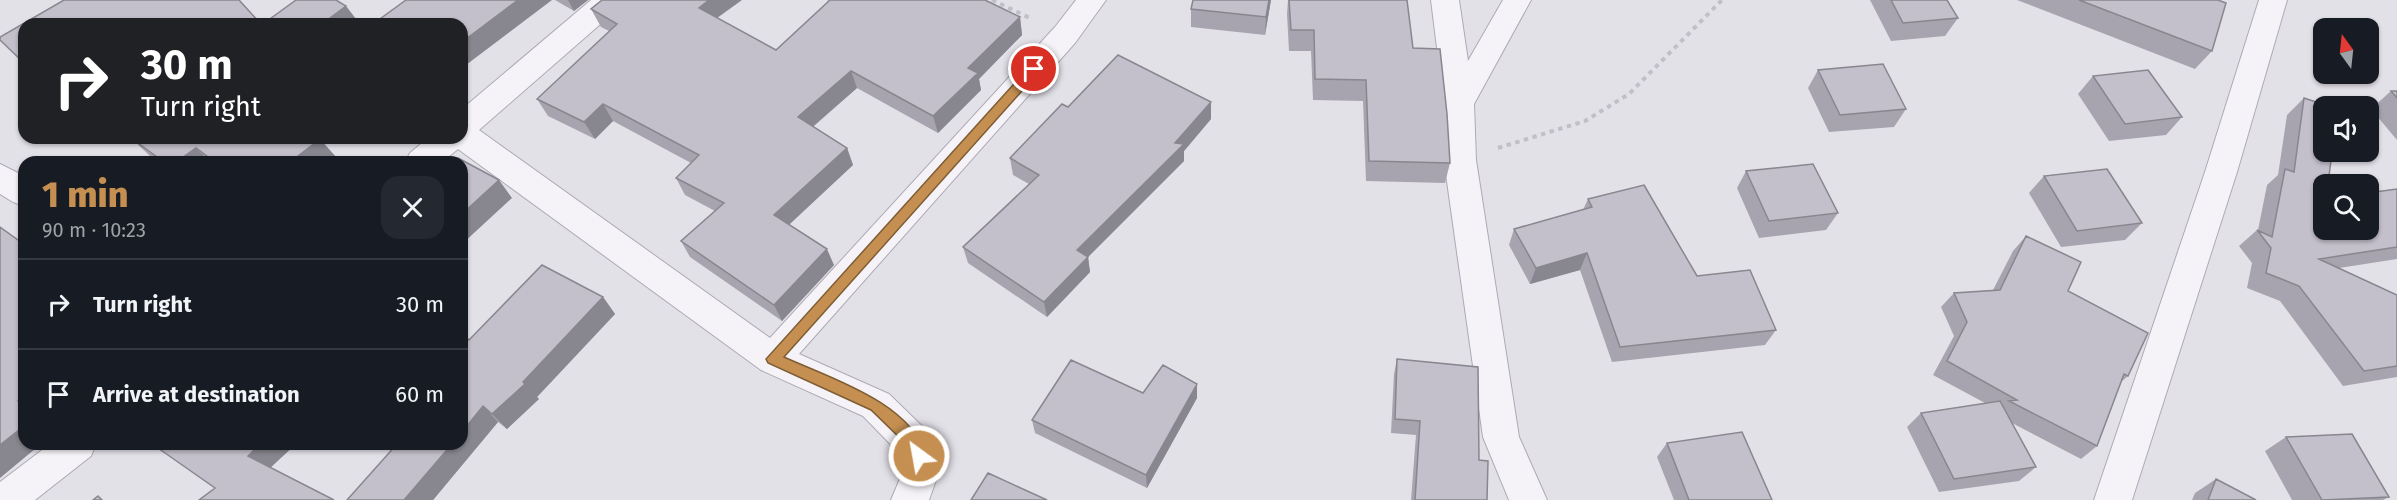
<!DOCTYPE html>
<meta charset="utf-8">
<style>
body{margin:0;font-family:"Fira Sans",sans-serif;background:#242831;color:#f1f3f6;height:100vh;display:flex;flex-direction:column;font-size:22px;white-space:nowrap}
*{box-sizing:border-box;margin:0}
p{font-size:20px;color:#9ea1a6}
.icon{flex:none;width:33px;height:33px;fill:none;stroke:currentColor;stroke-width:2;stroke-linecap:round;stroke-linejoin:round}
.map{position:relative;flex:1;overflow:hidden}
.panel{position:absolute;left:18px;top:156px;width:450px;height:294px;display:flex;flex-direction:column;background:#171b24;border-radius:18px;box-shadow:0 2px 4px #0004}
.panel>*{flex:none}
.top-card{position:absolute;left:18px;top:18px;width:450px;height:126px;border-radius:18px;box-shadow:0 2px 4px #0004;background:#202124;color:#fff;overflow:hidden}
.needle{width:39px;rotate:345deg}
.buttons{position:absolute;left:2313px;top:18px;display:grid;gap:12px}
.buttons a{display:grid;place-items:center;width:66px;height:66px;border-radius:12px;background:#171b24;box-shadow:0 2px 4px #0004;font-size:30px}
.pin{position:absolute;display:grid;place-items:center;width:51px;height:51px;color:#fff;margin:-26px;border:3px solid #fff;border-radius:50%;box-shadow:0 2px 6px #0007}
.me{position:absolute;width:66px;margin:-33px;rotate:328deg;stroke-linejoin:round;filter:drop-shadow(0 0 4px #0008)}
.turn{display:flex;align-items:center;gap:21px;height:126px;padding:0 24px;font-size:27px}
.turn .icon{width:78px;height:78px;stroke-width:2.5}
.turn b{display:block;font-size:42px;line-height:51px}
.round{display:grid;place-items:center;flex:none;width:63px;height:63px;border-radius:18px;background:#242831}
.head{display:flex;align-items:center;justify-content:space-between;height:102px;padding:0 24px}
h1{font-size:36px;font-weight:800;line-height:45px;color:#c48f50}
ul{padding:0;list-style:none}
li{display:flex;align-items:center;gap:18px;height:90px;padding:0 24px;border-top:2px solid #363941}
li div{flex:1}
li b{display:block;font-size:22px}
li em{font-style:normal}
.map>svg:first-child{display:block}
</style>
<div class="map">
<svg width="2397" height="500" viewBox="0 0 2397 500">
<rect width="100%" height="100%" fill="#e3e1e8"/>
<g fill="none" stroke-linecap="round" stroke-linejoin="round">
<defs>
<path id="minor" d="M 591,0 L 624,0 L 620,7 L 479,130 L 770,338 L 1055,27 L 1076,0 L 1106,0 L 1075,43 L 799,354 L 889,394 L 928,432 L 940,469 L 929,500 L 891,500 L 904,469 L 899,453 L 863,416 L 761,370 L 458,149 L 442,162 L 405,162 L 410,153 L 428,138 L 462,138 L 462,109 Z
M 1431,0 L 1459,0 L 1468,61 L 1503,0 L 1531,0 L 1474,104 L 1476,160 L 1519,437 L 1547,500 L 1509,500 L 1483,437 L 1444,160 L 1444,104 Z
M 2259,0 L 2287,0 L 2237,172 L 2132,500 L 2094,500 L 2205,172 Z
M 0,164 L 24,176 L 24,206 L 13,202 L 0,194 Z
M 50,444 L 96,444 L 91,456 L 35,500 L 0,500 L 0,482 Z"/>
</defs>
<!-- minor casing -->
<use href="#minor" stroke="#aeaab5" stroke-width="2"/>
<!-- path -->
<path stroke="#c2bfc7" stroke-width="4" stroke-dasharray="4.5 4.5" stroke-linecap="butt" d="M 992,0 L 1032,19
M 1498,148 L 1585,121 L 1629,94 L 1722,0"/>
<!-- minor -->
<use href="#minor" fill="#f5f3f7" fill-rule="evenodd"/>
</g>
<!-- wall -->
<path fill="#a8a4af" d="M 555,0 L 588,0 L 574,11 Z
M 827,0 L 985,0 L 1020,17 L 1022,35 L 979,79 L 981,90 L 938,133 L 857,88 L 813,127 L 847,148 L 853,165 L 789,225 L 834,265 L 782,321 L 690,257 L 681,241 L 715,211 L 685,195 L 676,178 L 691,163 L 613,121 L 595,139 L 548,116 L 537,99 L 609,31 L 601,27 L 591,9 L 717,18 L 776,50 L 829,1 Z
M 1193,0 L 1271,0 L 1265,35 L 1191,27 L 1191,9 Z
M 1288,0 L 1407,0 L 1413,48 L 1450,163 L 1445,183 L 1366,181 L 1363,101 L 1313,100 L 1311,51 L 1289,51 L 1287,14 Z
M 1870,0 L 1947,0 L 1958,18 L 1945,36 L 1891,41 Z
M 2017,0 L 2218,0 L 2212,51 L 2195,69 Z
M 1818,70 L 1906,109 L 1894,127 L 1829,132 L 1808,88 Z
M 2093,76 L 2182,117 L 2166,135 L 2109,141 L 2078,94 Z
M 2391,91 L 2397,91 L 2397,140 L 2371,109 Z
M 2304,98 L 2328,184 L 2324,230 L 2397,189 L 2397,259 L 2339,268 L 2397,295 L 2397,377 L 2343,386 L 2280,301 L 2247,288 L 2252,263 L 2239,246 L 2257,230 L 2258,230 L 2267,185 L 2278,175 L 2287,115 Z
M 1068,107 L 1211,119 L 1184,151 L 1184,161 L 1088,257 L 1090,272 L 1047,317 L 968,263 L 963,247 L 1029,184 L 1013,175 L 1010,158 Z
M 131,138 L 337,158 L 332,162 L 158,162 L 151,157 Z
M 1746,171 L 1838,213 L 1826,230 L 1759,238 L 1737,188 Z
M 2044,176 L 2142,223 L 2125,240 L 2061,247 L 2029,193 Z
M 1588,199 L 1697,276 L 1776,330 L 1765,345 L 1612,362 L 1580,270 L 1530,284 L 1509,245 L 1514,229 L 1583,210 Z
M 2026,236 L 2068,291 L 2128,376 L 2121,382 L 2097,446 L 2081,459 L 2012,423 L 2036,467 L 2019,481 L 1939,492 L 1907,427 L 1921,413 L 1985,403 L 1933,375 L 1954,336 L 1941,307 L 1954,293 L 1993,290 L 2013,251 Z
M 603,297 L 615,314 L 537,397 L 539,399 L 507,429 L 498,422 L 433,500 L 347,500 L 462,444 L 469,340 Z
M 1397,359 L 1479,460 L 1487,500 L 1411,500 L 1416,435 L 1391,433 L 1394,374 Z
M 1197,384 L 1197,398 L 1147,488 L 1035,433 L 1032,420 L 1143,393 Z
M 2286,437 L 2389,497 L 2383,500 L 2292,500 L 2265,451 Z
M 1667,443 L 1772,500 L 1674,500 L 1657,457 Z
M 2216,479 L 2256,500 L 2192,500 L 2195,493 Z"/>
<!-- shaded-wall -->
<path fill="#88868e" d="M 518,0 L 552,0 L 462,68 L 462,42 Z
M 568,0 L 588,0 L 574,11 Z
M 709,0 L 742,0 L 706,26 L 699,8 Z
M 1269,0 L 1271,0 L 1265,35 L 1266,17 Z
M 346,6 L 360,24 L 322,24 Z
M 1020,17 L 1022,35 L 979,79 L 981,90 L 938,133 L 933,116 L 968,68 Z
M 851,71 L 857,88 L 804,134 L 798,117 Z
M 1211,102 L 1211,119 L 1184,151 L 1184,161 L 1088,257 L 1090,272 L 1047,317 L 1044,302 L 1077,250 L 1175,143 Z
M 603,104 L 613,121 L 595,139 L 584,122 Z
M 320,139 L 337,158 L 332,162 L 290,162 Z
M 196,148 L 210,162 L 176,162 Z
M 847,148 L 853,165 L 782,231 L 774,215 Z
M 499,180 L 512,198 L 462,244 L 462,214 Z
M 827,249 L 834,265 L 782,321 L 774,305 Z
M 1587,253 L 1580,270 L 1530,284 L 1536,268 Z
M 603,297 L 615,314 L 537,397 L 539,399 L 507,429 L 492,414 L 523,382 Z
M 1197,384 L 1197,398 L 1147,488 L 1146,475 Z
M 24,396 L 24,406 L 18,401 Z
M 483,406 L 498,422 L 433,500 L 404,500 L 452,444 L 462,444 L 462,432 Z
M 24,426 L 24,444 L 41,444 L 0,478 L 0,445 Z
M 260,444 L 296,444 L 268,470 L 248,456 Z"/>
<!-- building -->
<path fill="#c3bfcb" stroke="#88868e" stroke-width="1.5" d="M 64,0 L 239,0 L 261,24 L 24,24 L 24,63 L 0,40 L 0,37 Z
M 296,0 L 336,0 L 346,6 L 322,24 L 263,24 Z
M 406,0 L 518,0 L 462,42 L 462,24 L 373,24 Z
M 602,0 L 709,0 L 699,8 L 776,50 L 830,0 L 985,0 L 1020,17 L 968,68 L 978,73 L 933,116 L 851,71 L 798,117 L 847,148 L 774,215 L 827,249 L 774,305 L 681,241 L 724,203 L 676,178 L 699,155 L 603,104 L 584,122 L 537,99 L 617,24 L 591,9 Z
M 1193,0 L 1269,0 L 1266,17 L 1191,9 Z
M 1289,0 L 1407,0 L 1413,48 L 1440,49 L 1447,114 L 1450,163 L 1369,161 L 1366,80 L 1315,79 L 1314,30 L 1291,30 Z
M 1891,0 L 1947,0 L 1958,18 L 1903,23 Z
M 2079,0 L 2218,0 L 2226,3 L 2212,51 Z
M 1118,55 L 1211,102 L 1175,143 L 1184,144 L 1077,250 L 1088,257 L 1044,302 L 963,247 L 1039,175 L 1010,158 L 1062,104 L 1068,107 Z
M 1883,64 L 1906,109 L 1840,115 L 1818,70 Z
M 2148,70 L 2182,117 L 2125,124 L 2093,76 Z
M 2391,91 L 2397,91 L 2397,98 Z
M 2304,98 L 2328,106 L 2324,106 L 2324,152 L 2332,152 L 2328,184 L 2324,184 L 2324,230 L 2368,230 L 2368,193 L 2397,189 L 2397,247 L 2319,259 L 2397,295 L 2397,366 L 2364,371 L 2299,286 L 2266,273 L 2271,248 L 2257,230 L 2272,237 L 2285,169 L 2294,172 Z
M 131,138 L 319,138 L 320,139 L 290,162 L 215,162 L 196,148 L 176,162 L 164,162 Z
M 458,158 L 499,180 L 462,214 L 462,162 L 454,162 Z
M 1813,164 L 1838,213 L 1769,221 L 1746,171 Z
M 2107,169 L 2142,223 L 2077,231 L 2044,176 Z
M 1644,185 L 1697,276 L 1750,270 L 1776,330 L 1620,347 L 1587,253 L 1536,268 L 1514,229 L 1592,207 L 1588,199 Z
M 0,227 L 21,242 L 24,240 L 24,396 L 18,401 L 24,406 L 24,426 L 0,445 Z
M 2026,236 L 2081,262 L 2068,291 L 2148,333 L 2128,376 L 2124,374 L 2097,446 L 2009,401 L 2017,400 L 1947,361 L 1967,322 L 1954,293 L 2000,290 Z
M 542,265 L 603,297 L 523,382 L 525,384 L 492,414 L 483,406 L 462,432 L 462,333 L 469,340 Z
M 1397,359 L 1478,367 L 1479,460 L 1488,461 L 1487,500 L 1415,500 L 1420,421 L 1395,419 Z
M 1071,360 L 1143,393 L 1163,365 L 1197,384 L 1146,475 L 1032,420 Z
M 2000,401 L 2036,467 L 1954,479 L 1921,413 Z
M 1742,432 L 1772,500 L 1689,500 L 1667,443 Z
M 2352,434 L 2389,497 L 2322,500 L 2286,437 Z
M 157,444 L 260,444 L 248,456 L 334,500 L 199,500 L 215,488 L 155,446 Z
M 397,444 L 452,444 L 404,500 L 347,500 Z
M 988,473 L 1047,500 L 971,500 Z
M 2216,479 L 2256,500 L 2208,500 Z
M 98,496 L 102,500 L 93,500 Z"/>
<!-- route -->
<path fill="#c48f50" stroke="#7f5d34" stroke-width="1.5" d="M 1034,64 L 1039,66 L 1040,69 L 1039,72 L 784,357 C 830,378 912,403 926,456 L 924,461 L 919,463 L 913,461 L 909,447 L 871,410 L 768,363 L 766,359 L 1030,66 Z"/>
</svg>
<div class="buttons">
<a><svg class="needle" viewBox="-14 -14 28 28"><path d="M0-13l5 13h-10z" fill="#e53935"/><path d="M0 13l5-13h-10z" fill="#9ea1a6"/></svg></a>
<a><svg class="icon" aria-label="sound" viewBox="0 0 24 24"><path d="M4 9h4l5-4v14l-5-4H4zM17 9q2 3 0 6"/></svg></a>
<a><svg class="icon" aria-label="search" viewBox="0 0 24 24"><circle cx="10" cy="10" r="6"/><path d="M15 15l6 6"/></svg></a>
</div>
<div class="pin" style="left:1034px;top:69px;background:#d93025"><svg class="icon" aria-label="arrive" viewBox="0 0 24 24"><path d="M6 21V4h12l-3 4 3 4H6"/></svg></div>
<svg class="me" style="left:919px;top:456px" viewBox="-20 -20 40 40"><circle r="17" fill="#c48f50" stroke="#fff" stroke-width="3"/><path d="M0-11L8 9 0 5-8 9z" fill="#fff"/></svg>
<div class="top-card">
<div class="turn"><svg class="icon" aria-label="right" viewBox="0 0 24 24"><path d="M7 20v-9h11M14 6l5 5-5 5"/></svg><div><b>30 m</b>Turn right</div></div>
</div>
<section class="panel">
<div class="head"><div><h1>1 min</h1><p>90 m · 10:23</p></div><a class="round"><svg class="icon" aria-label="close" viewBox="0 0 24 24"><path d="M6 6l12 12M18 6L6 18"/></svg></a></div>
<ul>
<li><svg class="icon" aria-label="right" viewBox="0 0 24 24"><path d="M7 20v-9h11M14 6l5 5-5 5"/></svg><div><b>Turn right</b></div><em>30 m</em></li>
<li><svg class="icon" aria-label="arrive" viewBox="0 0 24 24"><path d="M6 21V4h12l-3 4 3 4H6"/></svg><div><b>Arrive at destination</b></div><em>60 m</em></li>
</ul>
</section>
</div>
